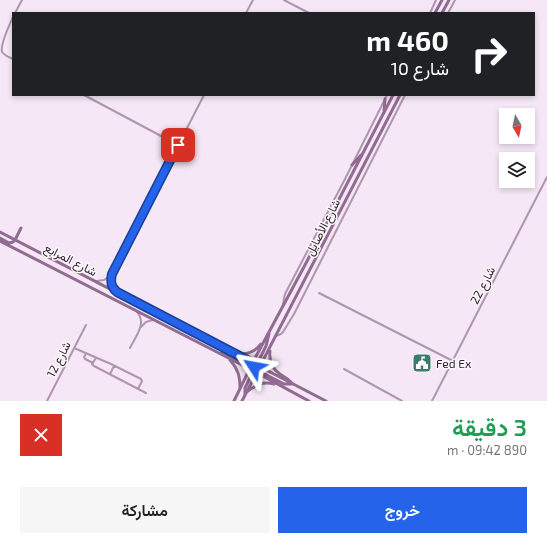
<!DOCTYPE html>
<html lang="ar">
<meta charset="utf-8">
<style>
body{margin:0;font-family:"Exo 2",Vazirmatn,sans-serif;background:#f6f6f6;color:#202124;direction:rtl;height:100vh;display:flex;flex-direction:column;font-size:15px;white-space:nowrap}
*{box-sizing:border-box;margin:0}
p{font-size:13px;color:#757577}
.icon{flex:none;width:22px;height:22px;fill:none;stroke:currentColor;stroke-width:2;stroke-linecap:round;stroke-linejoin:round}
.map{position:relative;height:401px;overflow:hidden;direction:ltr}
.panel{display:flex;flex-direction:column;background:#fff;flex:1}
.panel>*{flex:none}
.guide{position:absolute;left:12px;top:12px;width:523px;height:84px;border-radius:0px;box-shadow:0 2px 6px #0003;direction:rtl;background:#202124;color:#fff;overflow:hidden}
.needle{width:26px;rotate:171deg}
.controls{position:absolute;left:499px;top:108px;display:grid;gap:8px}
.controls a{display:grid;place-items:center;width:36px;height:36px;border-radius:0px;background:#fff;box-shadow:0 2px 6px #0003;font-size:20px}
.pin{position:absolute;display:grid;place-items:center;width:34px;height:34px;color:#fff;margin:-17px;border-radius:8px;box-shadow:0 2px 6px #0006}
.me{position:absolute;width:44px;margin:-22px;rotate:304deg;stroke-linejoin:round;filter:drop-shadow(0 0 3px #0008)}
.turn{display:flex;align-items:center;gap:14px;height:84px;padding:0 20px;font-size:18px}
.turn .icon{width:52px;height:52px;stroke-width:2.5}
.turn b{display:block;font-size:28px;line-height:34px}
.round{display:grid;place-items:center;flex:none;width:42px;height:42px;border-radius:0px;background:#f6f6f6}
.overview{display:flex;align-items:center;justify-content:space-between;height:68px;padding:0 20px}
h1{font-size:24px;font-weight:600;line-height:30px;color:#1e9e55}
.primary-button{display:flex;gap:8px;margin-top:auto;padding:8px 20px}
.primary-button a{flex:1;height:46px;border-radius:0px;background:#2563eb;color:#fff;font-size:16px;font-weight:600;line-height:46px;text-align:center}
.primary-button a+a{background:#f6f6f6;color:#202124}
.map>svg:first-child{display:block}
</style>
<div class="map">
<svg width="547" height="401" viewBox="0 0 547 401">
<rect width="100%" height="100%" fill="#f5e7f5"/>
<g fill="none" stroke-linecap="round" stroke-linejoin="round">
<!-- minor -->
<path stroke="#b095b0" stroke-width="2" d="M 284,0 L 309,13
M 15,13 L 22,0
M 246,13 L 253,0
M 430,13 L 436,0
M 448,13 L 455,0
M 13,17 C 9,26 0,44 2,52 C 5,56 9,57 13,59
M 84,95 L 178,145
M 168,139 L 177,139 L 181,137
M 169,141 L 172,145 L 174,152
M 97,281 L 104,280 L 111,275
M 115,290 L 111,283 L 112,274 L 204,95
M 319,293 L 453,361
M 283,305 L 284,298 L 285,294 L 345,179 L 387,95
M 141,327 L 146,322 L 153,320
M 276,336 L 281,334 L 283,332 L 294,314 L 405,95
M 74,348 L 111,364 L 141,379 L 142,381 L 138,389
M 130,348 C 136,336 147,323 137,312
M 86,354 L 84,357 L 85,359 L 93,363
M 96,358 L 92,364 L 94,366 L 146,393
M 344,369 L 402,401
M 110,374 L 114,366
M 47,401 L 86,325
M 432,401 L 547,177"/>
<!-- secondary -->
<path stroke="#916b92" stroke-width="3" d="M 435,13 L 442,0
M 442,13 L 449,0
M 384,111 L 385,99
M 352,165 L 361,155
M 0,232 L 326,401
M 0,238 L 9,243 L 13,242 L 15,240 L 21,228
M 0,241 L 250,369 L 309,401
M 270,351 C 269,360 272,369 280,374 C 284,377 287,378 291,382
M 221,353 L 229,355 L 252,367
M 236,353 C 246,355 255,352 261,344
M 230,360 C 238,369 240,376 240,388
M 256,366 L 266,346 L 269,334
M 251,369 L 257,370 L 284,384 L 292,384
M 248,391 C 256,385 263,381 274,384
M 245,395 L 245,388 L 253,371
M 234,401 L 254,360 L 305,265 L 393,95
M 242,401 L 400,95"/>
</g>
<g fill="none" stroke-linecap="round" stroke-linejoin="round">
<defs>
<path id="route" d="M 178,145 L 112,274 C 110,282 111,287 117,292 L 253,363 L 254,367"/>
</defs>
<!-- route casing -->
<use href="#route" stroke="#184099" stroke-width="10"/>
<!-- route -->
<use href="#route" stroke="#2563eb" stroke-width="7"/>
</g>
<!-- icons -->
<defs>
<symbol id="civic-square" viewBox="-11 -11 22 22"><rect x="-9" y="-9" width="18" height="18" rx="4" fill="#3a7c6d" stroke="#fff6fe"/><path d="M-.6-6.5H3V-4.5H.6V-3L4-1V1h2V6H-6V1h2V-1L-.6-3ZM-1.2 2.5V6h2.4V2.5Z" fill="#fff"/></symbol>
</defs>
<g fill-rule="evenodd">
<use href="#civic-square" x="411" y="352" width="22" height="22"/>
</g>
<g text-anchor="middle" dominant-baseline="central" stroke-width="3" stroke-linejoin="round" paint-order="stroke">
<!-- street labels -->
<g font-size="12" fill="#2c272c" stroke="#fff6fe">
<text transform="translate(322 227) rotate(-63)">شارع الأصايل</text>
<text transform="translate(71 259) rotate(27)">شارع المرابع</text>
<text transform="translate(482 285) rotate(-63)">شارع 22</text>
<text transform="translate(58 359) rotate(-63)">شارع 12</text>
</g>
<!-- poi labels -->
<g font-size="12" fill="#2c272c" stroke="#fff6fe" text-anchor="start">
<text x="436" y="363">Fed Ex</text>
</g>
</g>
</svg>
<div class="controls">
<a><svg class="needle" viewBox="-14 -14 28 28"><path d="M0-13l5 13h-10z" fill="#e53935"/><path d="M0 13l5-13h-10z" fill="#757577"/></svg></a>
<a><svg class="icon" aria-label="layers" viewBox="0 0 24 24"><path d="M12 4l9 5-9 5-9-5zM3 14l9 5 9-5"/></svg></a>
</div>
<div class="pin" style="left:178px;top:145px;background:#d93025"><svg class="icon" aria-label="arrive" viewBox="0 0 24 24"><path d="M6 21V4h12l-3 4 3 4H6"/></svg></div>
<svg class="me" style="left:254px;top:367px" viewBox="-20 -20 40 40"><path d="M0-17L14 15 0 8-14 15z" fill="#2563eb" stroke="#fff" stroke-width="4"/></svg>
<div class="guide">
<div class="turn"><svg class="icon" aria-label="right" viewBox="0 0 24 24"><path d="M7 20v-9h11M14 6l5 5-5 5"/></svg><div><b>460 m</b>شارع 10</div></div>
</div>
</div>
<section class="panel">
<div class="overview"><div><h1>3 دقيقة</h1><p>890 m · 09:42</p></div><a class="round" style="background:#d93025;color:#fff"><svg class="icon" aria-label="close" viewBox="0 0 24 24"><path d="M6 6l12 12M18 6L6 18"/></svg></a></div>
<div class="primary-button"><a>خروج</a><a>مشاركة</a></div>
</section>
